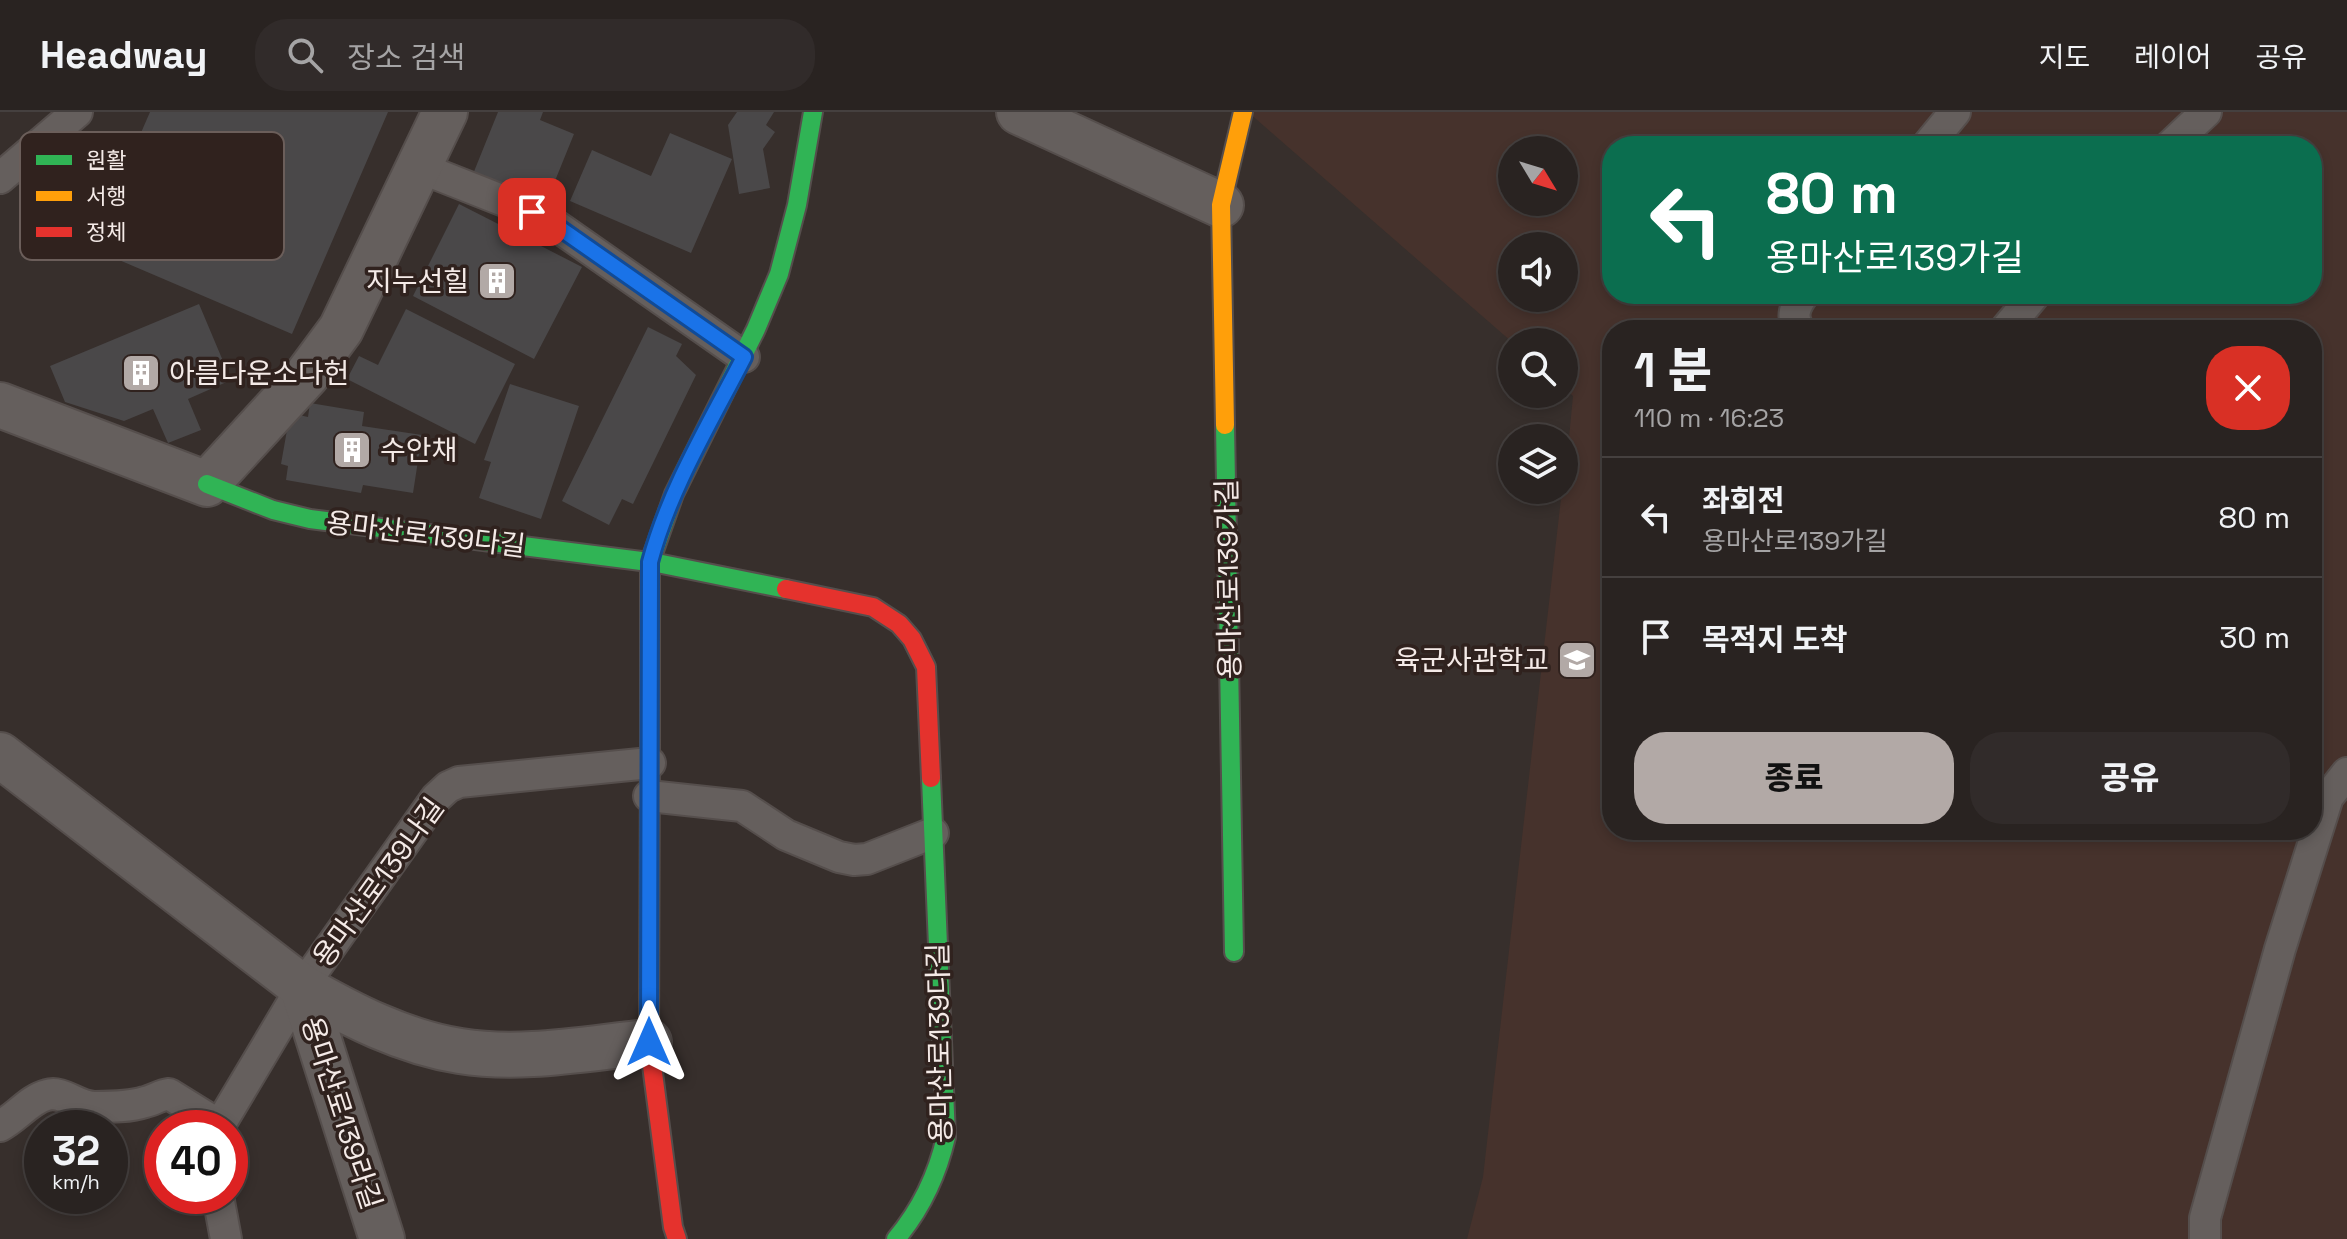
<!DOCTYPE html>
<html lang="ko">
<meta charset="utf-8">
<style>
body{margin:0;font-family:"Space Grotesk","Noto Sans KR",sans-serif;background:#312b2a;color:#f1f3f6;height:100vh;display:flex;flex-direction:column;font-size:30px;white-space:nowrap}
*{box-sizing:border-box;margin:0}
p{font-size:26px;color:#a5a4a5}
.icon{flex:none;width:44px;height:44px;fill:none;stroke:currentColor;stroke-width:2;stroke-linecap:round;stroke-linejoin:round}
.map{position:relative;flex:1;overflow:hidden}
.sheet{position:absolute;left:1602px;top:208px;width:720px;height:520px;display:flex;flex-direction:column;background:#292321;border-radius:32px;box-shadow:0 4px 12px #0003,0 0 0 2px #45403f}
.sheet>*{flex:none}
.top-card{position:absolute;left:1602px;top:24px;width:720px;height:168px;border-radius:32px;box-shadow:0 4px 12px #0003,0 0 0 2px #45403f;background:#0b6e4f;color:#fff;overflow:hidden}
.needle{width:52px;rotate:128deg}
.controls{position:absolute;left:1498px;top:24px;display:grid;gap:16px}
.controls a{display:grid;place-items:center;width:80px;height:80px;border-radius:50%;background:#292321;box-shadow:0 4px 12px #0003,0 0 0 2px #45403f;font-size:40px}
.speed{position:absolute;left:24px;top:998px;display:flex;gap:16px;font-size:40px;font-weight:700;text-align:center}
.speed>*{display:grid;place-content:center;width:104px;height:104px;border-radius:50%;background:#292321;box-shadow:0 4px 12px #0003,0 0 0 2px #45403f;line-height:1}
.speed small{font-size:20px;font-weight:400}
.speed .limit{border:12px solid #d22;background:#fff;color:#111}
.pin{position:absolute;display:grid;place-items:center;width:68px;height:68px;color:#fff;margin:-34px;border-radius:16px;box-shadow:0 4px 12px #0006}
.me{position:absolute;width:88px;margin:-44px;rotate:0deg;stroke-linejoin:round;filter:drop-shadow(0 0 6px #0008)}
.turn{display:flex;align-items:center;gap:28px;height:168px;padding:0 32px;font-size:36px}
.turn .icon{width:104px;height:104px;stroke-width:2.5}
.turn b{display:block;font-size:56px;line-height:68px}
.round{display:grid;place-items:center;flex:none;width:84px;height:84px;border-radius:32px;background:#312b2a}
.overview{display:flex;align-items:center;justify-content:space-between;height:136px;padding:0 32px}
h1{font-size:48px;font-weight:800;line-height:60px}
.action{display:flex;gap:16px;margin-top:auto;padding:16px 32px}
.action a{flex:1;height:92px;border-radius:32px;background:#b2a9a6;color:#111;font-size:32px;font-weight:800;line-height:92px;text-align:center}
.action a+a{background:#312b2a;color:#f1f3f6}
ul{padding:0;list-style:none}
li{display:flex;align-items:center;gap:24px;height:120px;padding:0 32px;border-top:2px solid #45403f}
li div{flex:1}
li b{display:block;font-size:30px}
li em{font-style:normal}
header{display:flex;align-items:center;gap:48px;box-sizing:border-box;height:112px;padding:0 40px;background:#292321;border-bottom:2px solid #45403f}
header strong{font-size:38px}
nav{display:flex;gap:44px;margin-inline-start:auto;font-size:28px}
.search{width:560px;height:72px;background:#312b2a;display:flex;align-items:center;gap:20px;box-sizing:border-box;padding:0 28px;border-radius:32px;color:#a5a4a5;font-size:30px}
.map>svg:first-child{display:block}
</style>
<header>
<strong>Headway</strong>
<div class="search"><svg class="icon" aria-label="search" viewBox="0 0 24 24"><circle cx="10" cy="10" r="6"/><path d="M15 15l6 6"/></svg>장소 검색</div>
<nav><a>지도</a><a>레이어</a><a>공유</a></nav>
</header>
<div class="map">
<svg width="2347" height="1127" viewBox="0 0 2347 1127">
<rect width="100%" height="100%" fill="#372f2c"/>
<!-- built -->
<path fill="#46322c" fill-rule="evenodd" d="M 1248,0 L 2347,0 L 2347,1127 L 1467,1127 L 1483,1065 L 1562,378 L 1564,378 L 1573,284 L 1564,276 L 1564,230 L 1512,230 ZM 1612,34 L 2312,34 L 2312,182 L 1612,182 ZM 1512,38 L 1564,38 L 1564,90 L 1512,90 ZM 1512,134 L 1564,134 L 1564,186 L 1512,186 ZM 1612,218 L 2312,218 L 2312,718 L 1612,718 Z"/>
<!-- building -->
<path fill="#4a4849" d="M 150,0 L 388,0 L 292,222 L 91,136 Z
M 498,0 L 543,0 L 540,8 L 574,22 L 546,91 L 473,62 Z
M 737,0 L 774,0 L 766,13 L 775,20 L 763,37 L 770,76 L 739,82 L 728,13 Z
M 670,21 L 732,47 L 691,141 L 570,89 L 592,38 L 651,64 Z
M 459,92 L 582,155 L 534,247 L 413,184 Z
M 199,192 L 231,268 L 188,287 L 201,318 L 168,331 L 153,297 L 124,309 L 65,290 L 50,254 Z
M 406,197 L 515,252 L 475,332 L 347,267 L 359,244 L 378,253 Z
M 648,215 L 682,232 L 676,244 L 696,263 L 633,392 L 622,387 L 609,413 L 562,389 Z
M 510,272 L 579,294 L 541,407 L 479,386 L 491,350 L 484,348 Z
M 310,291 L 364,300 L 362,314 L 422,323 L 413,381 L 363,373 L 361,381 L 286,368 L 288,354 L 281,352 L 290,301 L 308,305 Z"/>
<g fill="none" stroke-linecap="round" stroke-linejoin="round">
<defs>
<path id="lane" d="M 1927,34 L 1955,0
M 2170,34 L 2206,0
M 418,55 L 532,100 L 548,108 L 744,245
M 0,66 L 77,0
M 1800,218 C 1790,206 1795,193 1804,182
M 2005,218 L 2035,182
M 649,684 L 742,694 L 786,723 L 839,745 L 854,748 L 867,747 L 933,721
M 0,1014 C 16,1006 30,987 47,983 C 63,978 77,995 95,995 C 111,995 130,995 145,990 C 154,988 160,983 169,982 L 219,1013
M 218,1016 L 302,875 L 436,686 L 448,675 L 459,670 L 650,651
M 218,1084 L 226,1127
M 2205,1127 L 2205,1106 L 2280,837 L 2328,685 L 2347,661"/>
<path id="street" d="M 1019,0 L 1221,93
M 0,293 L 207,372 L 307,263 L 341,217 L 445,0
M 0,643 L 302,875 C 351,903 403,930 460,939 C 522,949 587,936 649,930
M 302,875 L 382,1127"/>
<path id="fast" d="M 1225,313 L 1234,840
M 207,372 L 273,398 L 310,407 L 657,451 L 786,477
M 650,630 L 650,450 L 674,382 L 756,217 L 779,162 L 797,93 L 813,0
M 896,1127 C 922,1096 937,1064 946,1025 L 931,666"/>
<path id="slow" d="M 1225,313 L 1221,93 L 1243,0"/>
<path id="jam" d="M 786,477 L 873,495 L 899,512 L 912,527 L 926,555 L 931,666
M 650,630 L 649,930 L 673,1115 L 677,1127"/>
</defs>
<!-- lane casing -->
<use href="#lane" stroke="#554e4c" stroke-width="34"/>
<!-- street casing -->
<use href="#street" stroke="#554e4c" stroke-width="48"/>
<!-- fast casing -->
<use href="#fast" stroke="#554e4c" stroke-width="22"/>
<!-- slow casing -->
<use href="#slow" stroke="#554e4c" stroke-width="22"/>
<!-- jam casing -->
<use href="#jam" stroke="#554e4c" stroke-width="22"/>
<!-- lane -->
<use href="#lane" stroke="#655f5d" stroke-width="30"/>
<!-- street -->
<use href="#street" stroke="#655f5d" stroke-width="44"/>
<!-- fast -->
<use href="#fast" stroke="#30b455" stroke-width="18"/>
<!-- slow -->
<use href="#slow" stroke="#ff9f0a" stroke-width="18"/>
<!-- jam -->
<use href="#jam" stroke="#e5322d" stroke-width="18"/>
</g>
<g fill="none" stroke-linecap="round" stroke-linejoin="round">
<defs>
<path id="route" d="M 532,100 L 561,117 L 744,245 C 710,311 669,378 650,450 L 649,930"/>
</defs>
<!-- route casing -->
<use href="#route" stroke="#114b97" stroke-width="20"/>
<!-- route -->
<use href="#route" stroke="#1a73e8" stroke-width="14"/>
</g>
<!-- icons -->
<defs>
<symbol id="building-square" viewBox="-11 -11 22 22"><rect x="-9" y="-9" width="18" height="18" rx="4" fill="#b2a9a6" stroke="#30221e"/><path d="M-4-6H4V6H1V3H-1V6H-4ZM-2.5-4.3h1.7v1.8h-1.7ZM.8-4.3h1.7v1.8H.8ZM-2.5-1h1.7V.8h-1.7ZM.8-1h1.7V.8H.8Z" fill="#fff"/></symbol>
<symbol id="university-square" viewBox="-11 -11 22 22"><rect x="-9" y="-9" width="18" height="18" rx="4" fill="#b2a9a6" stroke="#30221e"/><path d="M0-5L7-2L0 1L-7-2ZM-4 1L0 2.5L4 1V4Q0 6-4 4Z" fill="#fff"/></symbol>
</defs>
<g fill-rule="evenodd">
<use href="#building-square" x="475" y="147" width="44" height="44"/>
<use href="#building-square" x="119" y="239" width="44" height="44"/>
<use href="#building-square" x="330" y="316" width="44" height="44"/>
<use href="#university-square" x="1555" y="526" width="44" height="44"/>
</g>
<g text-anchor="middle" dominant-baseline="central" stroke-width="7" stroke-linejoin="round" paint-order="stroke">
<!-- poi labels -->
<g font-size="28" fill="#f4eae7" stroke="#30221e" text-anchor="end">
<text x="469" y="169">지누선힐</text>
<text x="169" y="261" text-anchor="start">아름다운소다헌</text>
<text x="380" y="338" text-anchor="start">수안채</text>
<text x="1549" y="548">육군사관학교</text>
</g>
<!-- street labels -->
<g font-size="28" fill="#f4eae7" stroke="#30221e">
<text transform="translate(426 422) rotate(7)">용마산로139다길</text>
<text transform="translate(1228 467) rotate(-91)">용마산로139가길</text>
<text transform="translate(378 770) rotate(-54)">용마산로139나길</text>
<text transform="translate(939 931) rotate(-91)">용마산로139다길</text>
<text transform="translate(342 1001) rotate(72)">용마산로139라길</text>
</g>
</g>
<!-- legend -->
<rect x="20" y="20" width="264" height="128" rx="12" fill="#30221e" stroke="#6b5e5a" stroke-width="2"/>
<rect x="36" y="43" width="36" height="10" fill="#30b455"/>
<rect x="36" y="79" width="36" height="10" fill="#ff9f0a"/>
<rect x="36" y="115" width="36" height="10" fill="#e5322d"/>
<g font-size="22" fill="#f4eae7">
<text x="86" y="56">원활</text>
<text x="86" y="92">서행</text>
<text x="86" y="128">정체</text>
</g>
</svg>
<div class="controls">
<a><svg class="needle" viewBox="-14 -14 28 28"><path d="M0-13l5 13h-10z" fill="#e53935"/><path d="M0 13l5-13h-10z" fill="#a5a4a5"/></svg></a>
<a><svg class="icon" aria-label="sound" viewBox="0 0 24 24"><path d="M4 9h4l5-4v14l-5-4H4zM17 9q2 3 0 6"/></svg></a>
<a><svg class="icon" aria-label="search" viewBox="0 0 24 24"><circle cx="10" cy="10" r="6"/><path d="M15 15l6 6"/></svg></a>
<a><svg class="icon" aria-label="layers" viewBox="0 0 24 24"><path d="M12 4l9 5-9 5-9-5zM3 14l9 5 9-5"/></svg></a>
</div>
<div class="speed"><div>32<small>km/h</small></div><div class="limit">40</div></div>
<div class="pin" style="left:532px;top:100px;background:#d93025"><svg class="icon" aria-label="arrive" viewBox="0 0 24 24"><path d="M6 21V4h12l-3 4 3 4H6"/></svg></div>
<svg class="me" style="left:649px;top:930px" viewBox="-20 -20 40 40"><path d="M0-17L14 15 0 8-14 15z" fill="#1a73e8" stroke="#fff" stroke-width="4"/></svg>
<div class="top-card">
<div class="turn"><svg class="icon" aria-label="left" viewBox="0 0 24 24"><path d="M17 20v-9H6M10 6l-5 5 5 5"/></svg><div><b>80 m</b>용마산로139가길</div></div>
</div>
<section class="sheet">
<div class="overview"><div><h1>1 분</h1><p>110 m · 16:23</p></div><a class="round" style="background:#d93025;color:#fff"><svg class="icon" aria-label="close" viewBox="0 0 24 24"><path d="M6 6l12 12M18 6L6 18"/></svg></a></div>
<ul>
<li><svg class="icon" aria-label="left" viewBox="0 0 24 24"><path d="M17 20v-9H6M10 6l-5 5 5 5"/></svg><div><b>좌회전</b><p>용마산로139가길</p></div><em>80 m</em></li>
<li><svg class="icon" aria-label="arrive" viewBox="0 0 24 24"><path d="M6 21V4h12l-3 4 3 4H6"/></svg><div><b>목적지 도착</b></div><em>30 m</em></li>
</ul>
<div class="action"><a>종료</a><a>공유</a></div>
</section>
</div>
